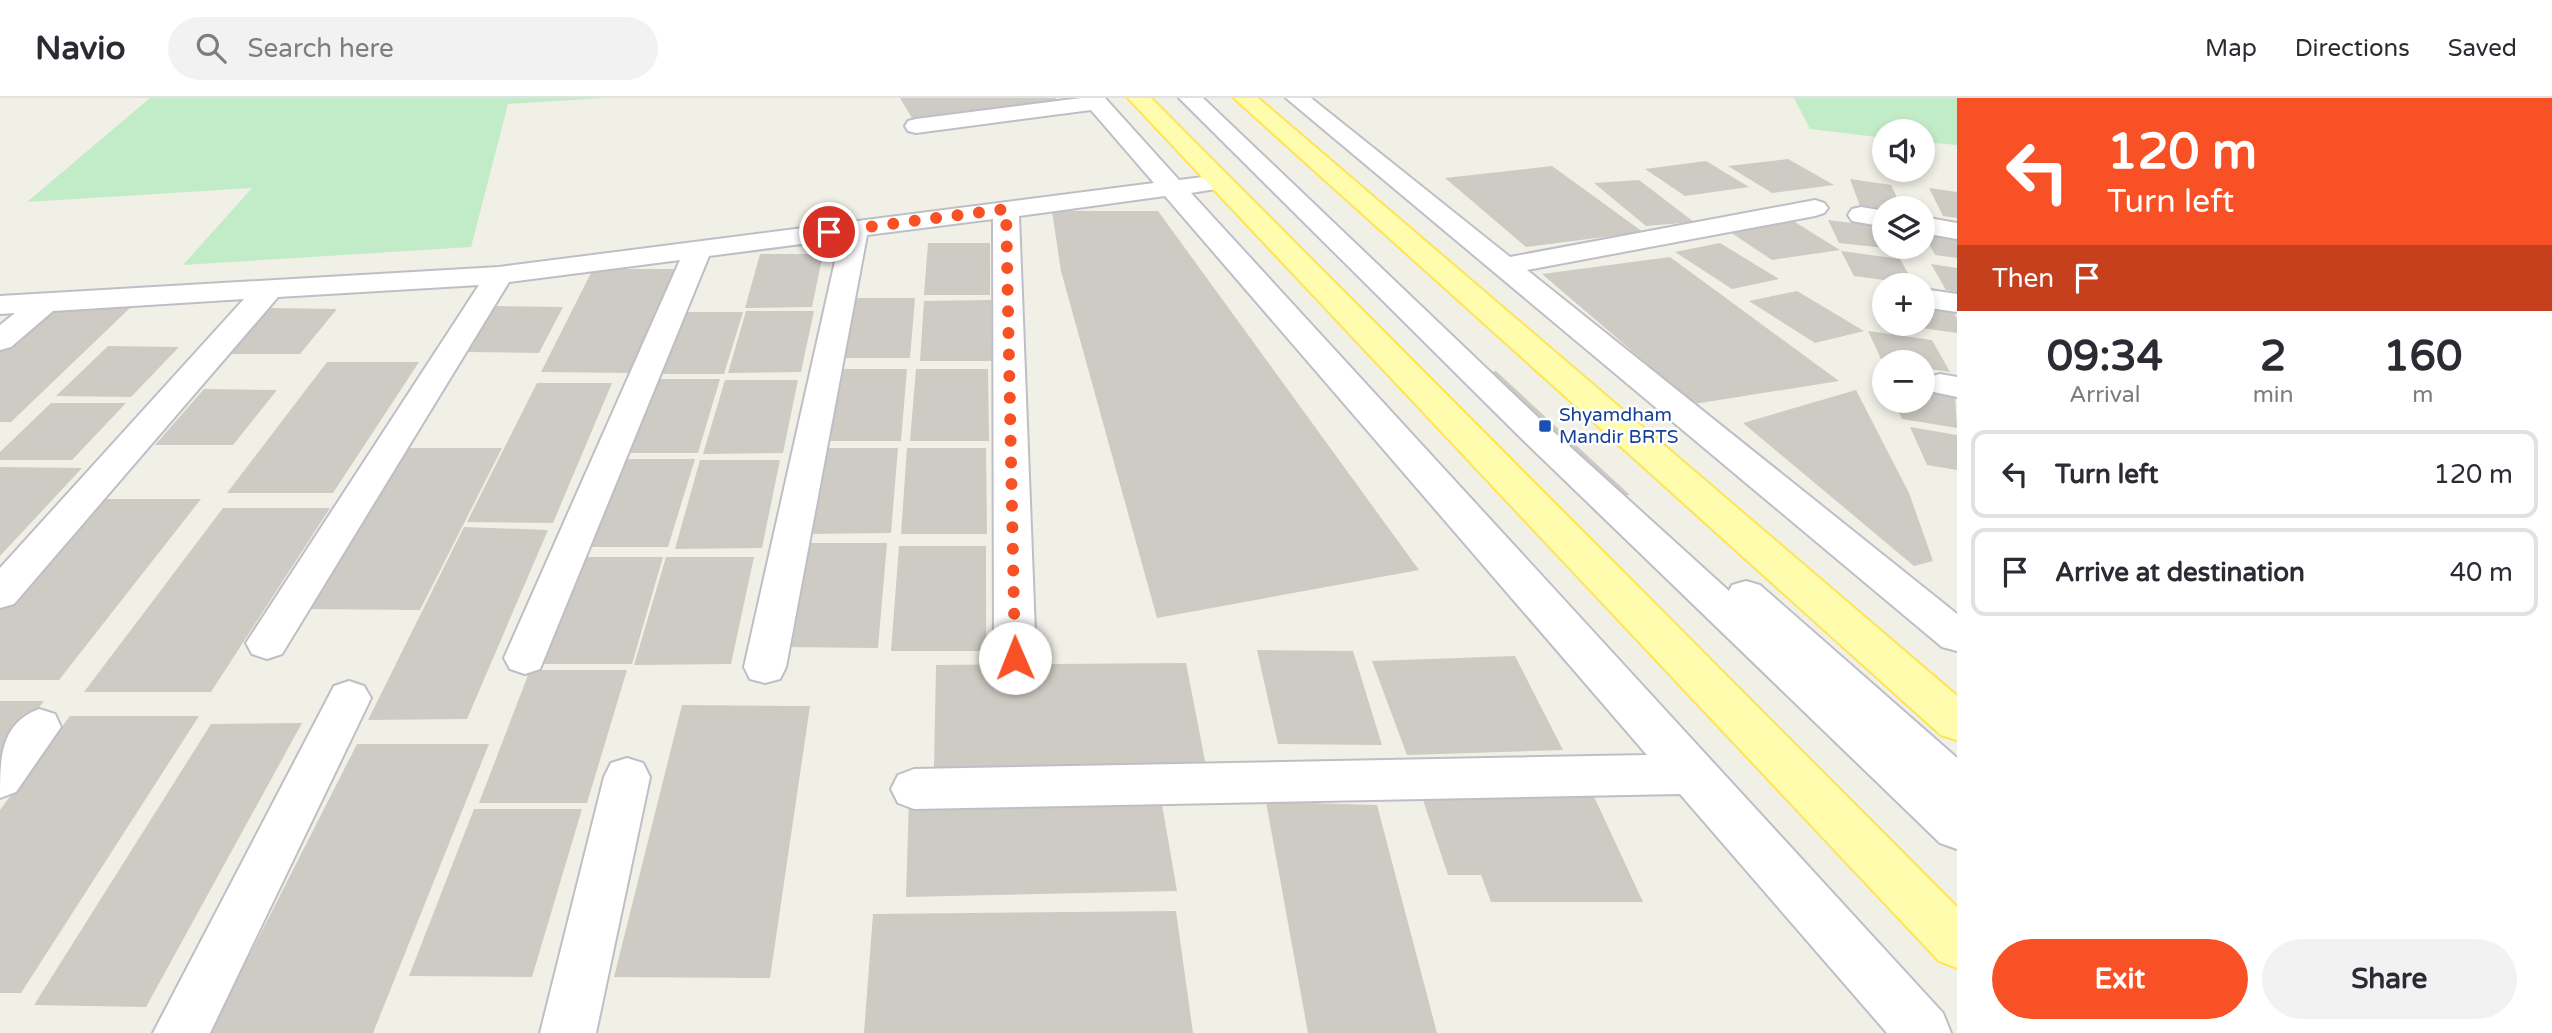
<!DOCTYPE html>
<meta charset="utf-8">
<style>
body{margin:0;font-family:"Varela Round",sans-serif;background:#f2f2f3;color:#2b2b33;height:100vh;display:flex;flex-direction:column;font-size:26px;white-space:nowrap}
*{box-sizing:border-box;margin:0}
p{font-size:23px;color:#7c7c81}
.icon{flex:none;width:38px;height:38px;fill:none;stroke:currentColor;stroke-width:2;stroke-linecap:round;stroke-linejoin:round}
.map{position:relative;flex:1;overflow:hidden}
.drawer{display:flex;flex-direction:column;background:#fff;width:595px}
.drawer>*{flex:none}
.hud{background:#f85126;color:#fff;overflow:hidden}
.buttons{position:absolute;left:1872px;top:21px;display:grid;gap:14px}
.buttons a{display:grid;place-items:center;width:63px;height:63px;border-radius:50%;background:#fff;box-shadow:0 4px 10px #0003;font-size:35px}
.pin{position:absolute;display:grid;place-items:center;width:60px;height:60px;color:#fff;margin:-30px;border:4px solid #fff;border-radius:50%;box-shadow:0 2px 7px #0007}
.me{position:absolute;width:77px;margin:-38px;rotate:359deg;stroke-linejoin:round;filter:drop-shadow(0 0 5px #0008)}
.turn{display:flex;align-items:center;gap:24px;height:147px;padding:0 35px;font-size:32px}
.turn .icon{width:91px;height:91px;stroke-width:2.5}
.turn b{display:block;font-size:49px;line-height:60px}
.then{display:flex;align-items:center;height:66px;padding:0 35px;background:#0003;gap:14px;font-size:26px}
.eta{display:flex;justify-content:space-evenly;align-items:center;height:119px;text-align:center}
.eta b{font-size:42px;font-weight:800;line-height:49px}
.button{display:flex;gap:14px;margin-top:auto;padding:14px 35px}
.button a{flex:1;height:80px;border-radius:42px;background:#f85126;color:#fff;font-size:28px;font-weight:800;line-height:80px;text-align:center}
.button a+a{background:#f2f2f3;color:#2b2b33}
ul{padding:0;list-style:none}
li{display:flex;align-items:center;gap:21px;height:88px;margin:0 14px 10px;padding:0 21px;border:4px solid #e1e1e2;border-radius:14px}
li div{flex:1}
li b{display:block;font-size:26px}
li em{font-style:normal}
header{display:flex;align-items:center;gap:42px;box-sizing:border-box;height:98px;padding:0 35px;background:#fff;border-bottom:2px solid #e1e1e2}
header strong{font-size:33px}
nav{display:flex;gap:38px;margin-inline-start:auto;font-size:24px}
.search{width:490px;height:63px;background:#f2f2f3;display:flex;align-items:center;gap:18px;box-sizing:border-box;padding:0 24px;border-radius:38px;color:#7c7c81;font-size:26px}
main{display:flex;flex:1;min-height:0}
.map>svg:first-child{display:block}
</style>
<header>
<strong>Navio</strong>
<div class="search"><svg class="icon" aria-label="search" viewBox="0 0 24 24"><circle cx="10" cy="10" r="6"/><path d="M15 15l6 6"/></svg>Search here</div>
<nav><a>Map</a><a>Directions</a><a>Saved</a></nav>
</header>
<main>
<div class="map">
<svg width="1957" height="935" viewBox="0 0 1957 935">
<rect width="100%" height="100%" fill="#f1f0e7"/>
<!-- green -->
<path fill="#c2ebc7" d="M 150,0 L 604,0 L 508,6 L 471,149 L 183,167 L 252,90 L 27,104 Z
M 1794,0 L 1957,0 L 1957,47 L 1923,44 L 1923,33 L 1885,33 L 1885,40 L 1810,31 Z"/>
<!-- building -->
<path fill="#cdcbc3" d="M 900,0 L 1055,0 L 1059,4 L 913,22 Z
M 1788,61 L 1834,87 L 1772,95 L 1728,68 Z
M 1706,63 L 1749,89 L 1685,98 L 1645,71 Z
M 1552,68 L 1643,134 L 1526,149 L 1445,80 Z
M 1850,81 L 1891,87 L 1902,110 L 1885,112 L 1860,108 Z
M 1639,82 L 1694,124 L 1646,128 L 1594,85 Z
M 1929,90 L 1957,94 L 1957,120 L 1943,118 Z
M 1052,113 L 1158,113 L 1419,472 L 1157,520 L 1061,173 Z
M 1790,121 L 1840,152 L 1772,162 L 1724,130 Z
M 1828,122 L 1884,129 L 1885,150 L 1839,145 Z
M 1923,134 L 1957,138 L 1957,160 L 1935,157 Z
M 928,145 L 990,145 L 990,197 L 924,197 Z
M 1720,145 L 1779,181 L 1732,191 L 1675,154 Z
M 1841,153 L 1900,161 L 1914,186 L 1854,178 Z
M 760,156 L 823,156 L 812,209 L 745,210 Z
M 1670,159 L 1839,283 L 1694,306 L 1542,176 Z
M 1931,166 L 1957,170 L 1957,194 L 1946,192 Z
M 593,171 L 675,171 L 634,275 L 541,274 Z
M 1797,193 L 1864,233 L 1815,245 L 1749,203 Z
M 849,200 L 915,200 L 910,260 L 839,260 Z
M 991,202 L 992,263 L 920,263 L 924,203 Z
M 1923,205 L 1950,208 L 1957,220 L 1957,235 L 1900,227 L 1923,226 Z
M 496,208 L 563,209 L 539,255 L 468,254 Z
M 45,209 L 131,209 L 11,324 L 0,324 L 0,249 Z
M 270,210 L 337,211 L 300,256 L 229,256 Z
M 746,213 L 814,213 L 801,274 L 728,275 Z
M 674,214 L 743,214 L 724,276 L 652,276 Z
M 1868,233 L 1932,242 L 1950,274 L 1923,270 L 1923,264 L 1882,263 Z
M 108,248 L 179,249 L 131,299 L 56,298 Z
M 327,264 L 419,264 L 333,395 L 227,395 Z
M 835,271 L 907,271 L 901,343 L 823,343 Z
M 916,271 L 988,271 L 989,343 L 910,343 Z
M 1496,273 L 1630,397 L 1620,398 L 1480,276 Z
M 646,281 L 720,281 L 698,355 L 619,355 Z
M 725,282 L 798,282 L 783,355 L 703,356 Z
M 537,285 L 612,285 L 553,425 L 467,424 Z
M 204,291 L 277,292 L 233,347 L 155,347 Z
M 1856,292 L 1909,395 L 1933,463 L 1914,468 L 1743,325 Z
M 1923,292 L 1955,297 L 1957,330 L 1902,321 L 1893,303 L 1923,303 Z
M 51,305 L 126,305 L 72,362 L 0,362 L 0,354 Z
M 1910,329 L 1957,337 L 1957,372 L 1927,367 Z
M 401,350 L 502,350 L 420,512 L 302,511 Z
M 819,350 L 898,350 L 891,435 L 805,436 Z
M 907,350 L 986,350 L 987,436 L 901,436 Z
M 615,361 L 695,361 L 668,449 L 582,449 Z
M 700,362 L 780,362 L 762,450 L 675,451 Z
M 0,369 L 82,370 L 0,458 Z
M 94,401 L 201,401 L 59,582 L 0,582 L 0,508 Z
M 223,410 L 330,410 L 211,594 L 84,594 Z
M 464,429 L 548,432 L 467,621 L 368,622 Z
M 801,445 L 887,445 L 878,550 L 782,549 Z
M 899,448 L 986,448 L 986,553 L 891,553 Z
M 576,459 L 663,459 L 632,566 L 535,566 Z
M 666,459 L 754,459 L 731,566 L 634,567 Z
M 1257,552 L 1353,553 L 1382,647 L 1278,646 Z
M 1515,558 L 1563,652 L 1407,657 L 1372,563 Z
M 1186,565 L 1206,668 L 934,670 L 936,567 Z
M 530,572 L 627,572 L 587,705 L 479,705 Z
M 0,603 L 44,603 L 0,659 Z
M 682,607 L 810,608 L 770,880 L 614,879 Z
M 70,618 L 199,618 L 21,895 L 0,895 L 0,712 Z
M 302,625 L 146,909 L 34,907 L 211,626 Z
M 357,646 L 489,646 L 373,935 L 210,935 Z
M 1419,690 L 1590,690 L 1643,804 L 1491,804 L 1481,777 L 1448,777 Z
M 1160,695 L 1177,793 L 906,799 L 909,700 Z
M 1266,704 L 1377,707 L 1437,935 L 1308,935 Z
M 474,711 L 582,711 L 532,879 L 409,878 Z
M 1176,813 L 1193,935 L 864,935 L 873,816 Z"/>
<g fill="none" stroke-linecap="round" stroke-linejoin="round">
<defs>
<path id="minor" d="M 1081,0 L 1105,0 L 1179,82 L 1219,77 L 1228,79 L 1231,84 L 1228,89 L 1191,95 L 1943,915 L 1951,935 L 1887,935 L 1680,696 L 914,711 L 898,705 L 891,691 L 898,677 L 914,671 L 1647,657 L 1165,98 L 1019,118 L 1036,560 L 1030,571 L 1015,576 L 1000,571 L 994,560 L 993,121 L 867,137 L 786,569 L 780,581 L 765,585 L 750,581 L 744,569 L 840,141 L 709,158 L 540,571 L 525,576 L 510,571 L 504,560 L 680,162 L 509,184 L 282,556 L 267,561 L 252,556 L 246,545 L 479,187 L 278,199 L 14,506 L 0,510 L 0,470 L 244,201 L 53,213 L 11,249 L 0,252 L 0,227 L 15,215 L 0,216 L 0,198 L 499,169 L 1154,85 L 1091,12 L 916,35 L 908,33 L 905,28 L 908,23 L 916,21 Z
M 1179,0 L 1203,0 L 1545,326 L 1729,493 L 1732,487 L 1746,483 L 1760,487 L 1957,660 L 1957,751 L 1940,745 L 1521,340 Z
M 1286,0 L 1311,0 L 1510,159 L 1815,102 L 1824,105 L 1828,110 L 1824,115 L 1815,118 L 1527,172 L 1957,516 L 1957,553 L 1942,549 Z
M 1861,109 L 1885,113 L 1885,129 L 1852,123 L 1848,117 L 1852,111 Z
M 1923,119 L 1957,125 L 1957,141 L 1923,135 Z
M 1923,191 L 1957,196 L 1957,214 L 1923,209 Z
M 1940,276 L 1957,279 L 1957,299 L 1929,293 L 1924,286 L 1929,279 Z
M 349,583 L 364,588 L 371,600 L 210,935 L 153,935 L 334,588 Z
M 39,611 L 55,616 L 61,629 L 16,694 L 0,700 C 0,660 0,626 39,611 Z
M 627,660 L 643,665 L 650,679 L 596,935 L 540,935 L 604,679 L 611,665 Z"/>
<path id="major" d="M 1128,0 L 1151,0 L 1957,809 L 1957,870 L 1939,863 Z
M 1234,0 L 1258,0 L 1957,598 L 1957,642 L 1941,637 Z"/>
</defs>
<!-- minor casing -->
<use href="#minor" stroke="#bebfc6" stroke-width="4"/>
<!-- major casing -->
<use href="#major" stroke="#fee454" stroke-width="4"/>
<!-- minor -->
<use href="#minor" fill="#fff" fill-rule="evenodd"/>
<!-- major -->
<use href="#major" fill="#fffcae" fill-rule="evenodd"/>
</g>
<g fill="none" stroke-linecap="round" stroke-linejoin="round">
<!-- route -->
<path stroke="#f85126" stroke-width="12" stroke-dasharray="0 21.6" d="M 829,134 L 1006,111 L 1015,560"/>
</g>
<!-- markers -->
<rect fill="#1a4fb4" stroke="#fff" stroke-width="2.5" x="1538" y="321" width="14" height="14" rx="3.5"/>
<g text-anchor="middle" dominant-baseline="central" stroke-width="5" stroke-linejoin="round" paint-order="stroke">
<!-- transit labels -->
<g font-size="19" fill="#164399" stroke="#fff" text-anchor="start">
<text x="1559" y="317">Shyamdham<tspan x="1559" dy="22">Mandir BRTS</tspan></text>
</g>
</g>
</svg>
<div class="buttons">
<a><svg class="icon" aria-label="sound" viewBox="0 0 24 24"><path d="M4 9h4l5-4v14l-5-4H4zM17 9q2 3 0 6"/></svg></a>
<a><svg class="icon" aria-label="layers" viewBox="0 0 24 24"><path d="M12 4l9 5-9 5-9-5zM3 14l9 5 9-5"/></svg></a>
<a>+</a>
<a>−</a>
</div>
<div class="pin" style="left:829px;top:134px;background:#d93025"><svg class="icon" aria-label="arrive" viewBox="0 0 24 24"><path d="M6 21V4h12l-3 4 3 4H6"/></svg></div>
<svg class="me" style="left:1015px;top:560px" viewBox="-20 -20 40 40"><circle r="19" fill="#fff"/><path d="M0-13L10 11 0 6-10 11z" fill="#f85126"/></svg>
</div>
<section class="drawer">
<div class="hud">
<div class="turn"><svg class="icon" aria-label="left" viewBox="0 0 24 24"><path d="M17 20v-9H6M10 6l-5 5 5 5"/></svg><div><b>120 m</b>Turn left</div></div>
<div class="then">Then<svg class="icon" aria-label="arrive" viewBox="0 0 24 24"><path d="M6 21V4h12l-3 4 3 4H6"/></svg></div>
</div>
<div class="eta">
<div><b>09:34</b><p>Arrival</p></div>
<div><b>2</b><p>min</p></div>
<div><b>160</b><p>m</p></div>
</div>
<ul>
<li><svg class="icon" aria-label="left" viewBox="0 0 24 24"><path d="M17 20v-9H6M10 6l-5 5 5 5"/></svg><div><b>Turn left</b></div><em>120 m</em></li>
<li><svg class="icon" aria-label="arrive" viewBox="0 0 24 24"><path d="M6 21V4h12l-3 4 3 4H6"/></svg><div><b>Arrive at destination</b></div><em>40 m</em></li>
</ul>
<div class="button"><a>Exit</a><a>Share</a></div>
</section>
</main>
